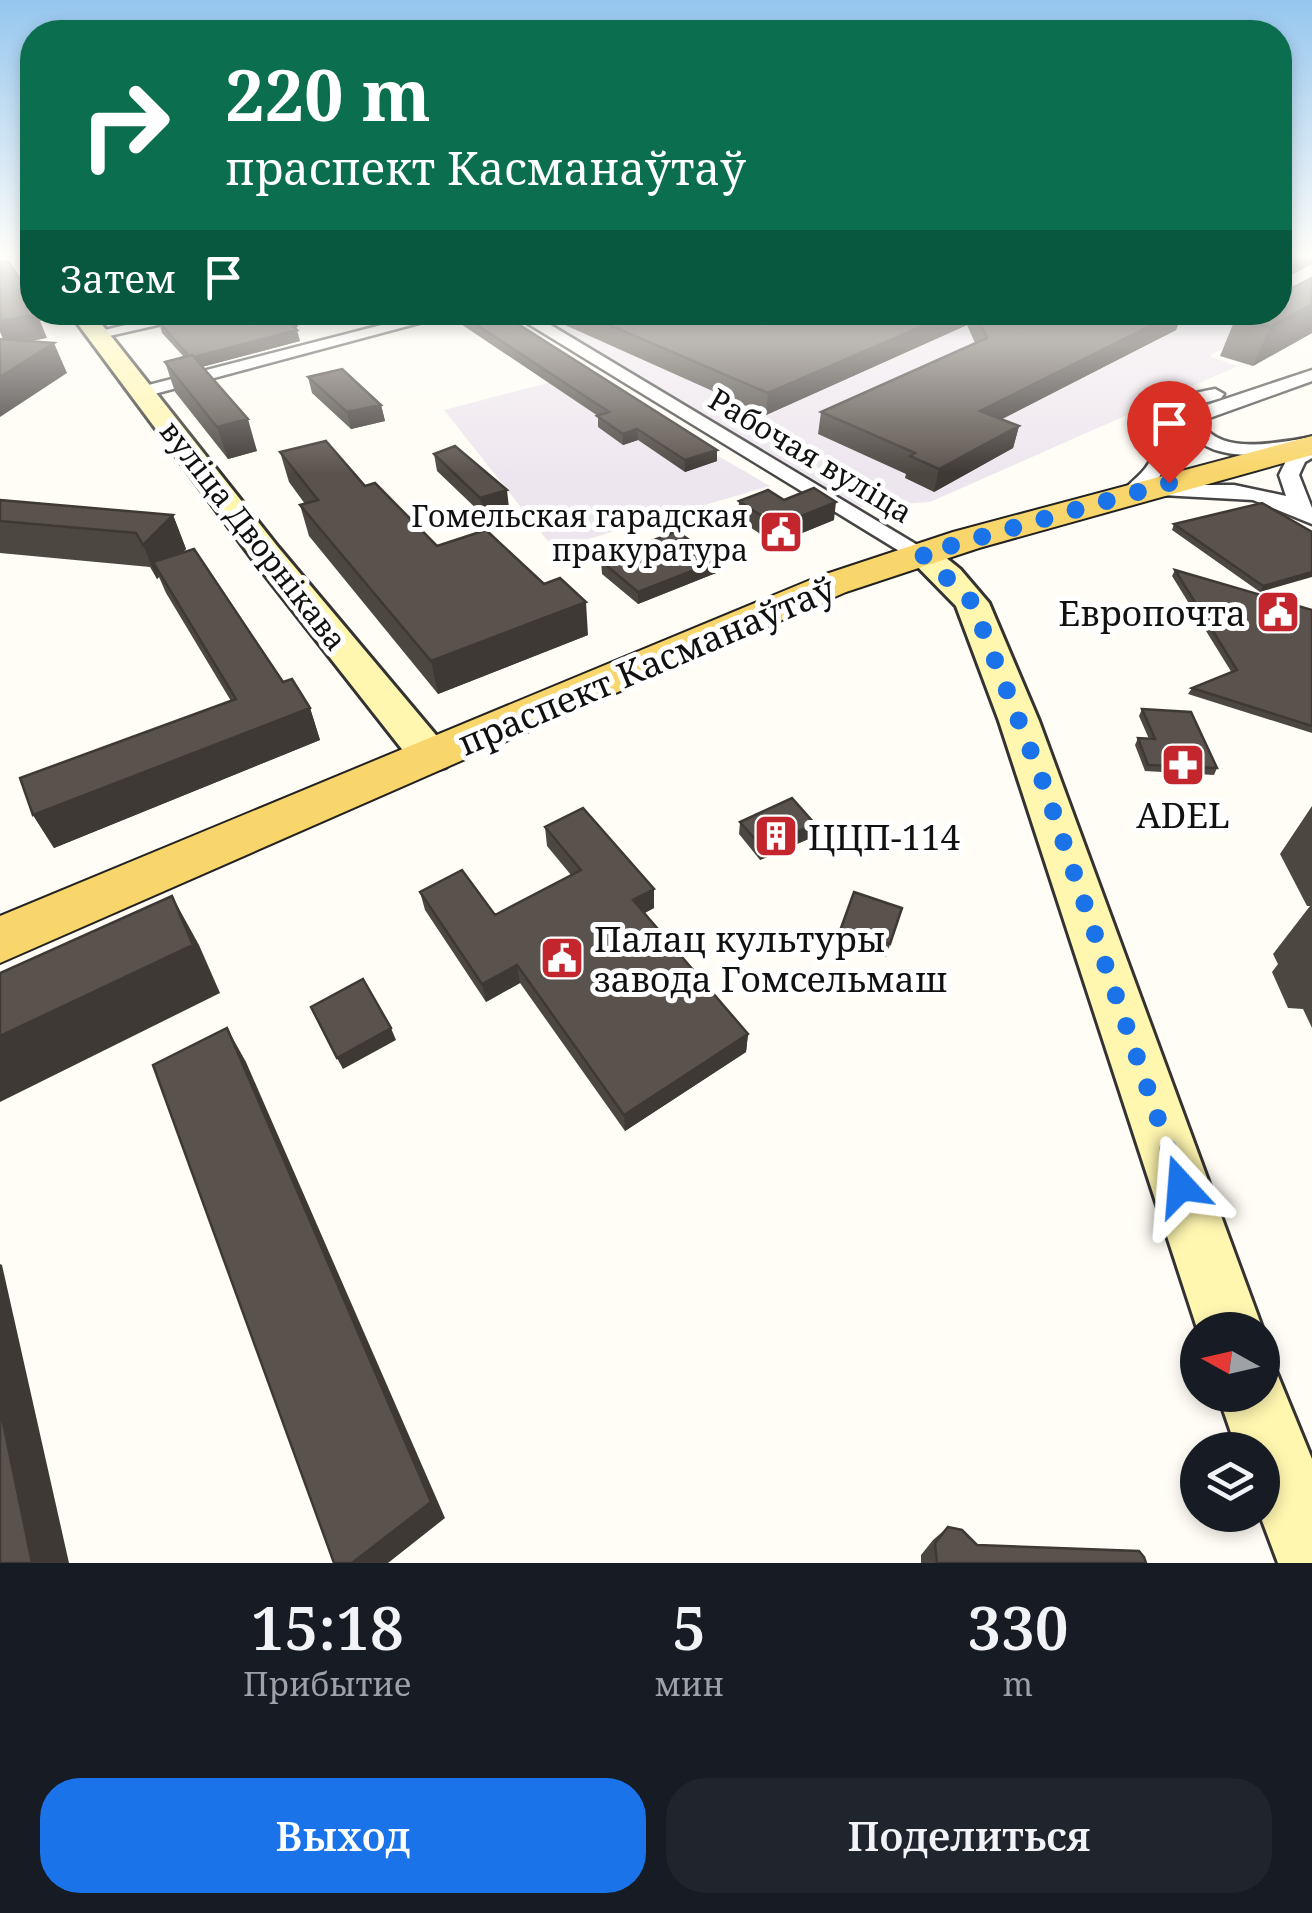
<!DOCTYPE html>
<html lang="ru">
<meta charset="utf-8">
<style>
body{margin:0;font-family:"Noto Serif",serif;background:#20242c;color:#f1f3f6;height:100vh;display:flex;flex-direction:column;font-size:38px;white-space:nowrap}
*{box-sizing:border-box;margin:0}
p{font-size:32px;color:#9ea1a6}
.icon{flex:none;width:55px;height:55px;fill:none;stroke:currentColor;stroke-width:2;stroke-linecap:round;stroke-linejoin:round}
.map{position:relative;height:1563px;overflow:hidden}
.side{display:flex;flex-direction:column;background:#171b24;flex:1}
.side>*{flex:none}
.hud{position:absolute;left:20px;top:20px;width:1272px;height:305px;border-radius:40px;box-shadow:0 5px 15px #0003;background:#0b6e4f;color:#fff;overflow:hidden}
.needle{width:65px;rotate:278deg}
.fabs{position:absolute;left:1180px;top:1312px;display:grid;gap:20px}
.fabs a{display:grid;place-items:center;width:100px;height:100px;border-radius:50%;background:#171b24;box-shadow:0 5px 15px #0003;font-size:50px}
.pin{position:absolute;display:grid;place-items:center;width:85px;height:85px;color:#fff;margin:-102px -42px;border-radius:50% 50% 50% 0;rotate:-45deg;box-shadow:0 0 10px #0007}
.pin .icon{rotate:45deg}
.me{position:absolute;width:110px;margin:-55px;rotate:341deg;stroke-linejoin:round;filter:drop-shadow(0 0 8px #0008)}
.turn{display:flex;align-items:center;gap:35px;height:210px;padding:0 40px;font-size:45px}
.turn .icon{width:130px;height:130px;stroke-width:2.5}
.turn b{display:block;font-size:70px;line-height:85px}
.then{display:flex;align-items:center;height:95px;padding:0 40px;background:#0003;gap:20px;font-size:38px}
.eta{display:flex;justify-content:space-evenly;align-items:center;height:170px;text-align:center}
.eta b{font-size:60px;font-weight:600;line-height:70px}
.button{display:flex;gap:20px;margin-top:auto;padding:20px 40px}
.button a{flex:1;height:115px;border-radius:40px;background:#1a73e8;color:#fff;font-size:40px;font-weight:600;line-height:115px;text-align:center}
.button a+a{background:#20242c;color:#f1f3f6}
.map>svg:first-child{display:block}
</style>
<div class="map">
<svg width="1312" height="1563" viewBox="0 0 1312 1563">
<rect width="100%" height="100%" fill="#fffdf5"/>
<!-- industrial -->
<path fill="#eee6ef" d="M 1280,255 L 1312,255 L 1312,303 L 1209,356 L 1238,366 L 930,502 L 856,507 L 533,313 L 1280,312 Z
M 578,375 L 770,486 L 554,549 L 444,410 Z"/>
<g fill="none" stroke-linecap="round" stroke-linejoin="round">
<defs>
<path id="street" d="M 180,312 L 215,312 L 96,339 L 88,334 Z
M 432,312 L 460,312 L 143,397 L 134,392 L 137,388 Z
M 509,312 L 529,312 L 934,555 L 922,562 L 914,560 Z
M 1312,370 L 1312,381 L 1201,421 C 1218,457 1280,442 1312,437 L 1312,458 L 1305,462 L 1299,475 L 1312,508 L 1312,524 L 1253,500 L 1143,494 L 1133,498 L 1122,492 C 1133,479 1148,471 1153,454 C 1156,443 1151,432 1153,422 C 1157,398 1196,393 1215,389 L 1224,394 L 1221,398 L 1193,406 L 1172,418 L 1173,456 L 1154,485 L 1234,485 L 1286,496 L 1279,475 L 1289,455 L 1295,451 C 1255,456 1201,463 1182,420 L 1189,411 Z"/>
<path id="secondary" d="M 69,312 L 92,312 L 278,547 L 446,747 L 452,757 L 446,767 L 431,771 L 416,767 L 254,561 Z
M 922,545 L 934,548 L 960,569 L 989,603 L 1039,721 L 1263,1330 L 1262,1331 L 1198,1331 L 999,721 L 956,606 L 906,555 L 910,548 Z
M 1262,1365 L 1276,1371 L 1312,1459 L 1312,1563 L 1278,1563 L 1260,1515 L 1262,1450 L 1237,1450 L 1218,1395 L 1262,1395 Z"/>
<path id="primary" d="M 1312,436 L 1312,455 L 979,548 L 846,592 L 0,963 L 0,916 L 820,576 L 953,532 Z"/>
</defs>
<!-- street casing -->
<use href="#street" stroke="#444" stroke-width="5"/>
<!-- secondary casing -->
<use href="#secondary" stroke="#333" stroke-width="6"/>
<!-- primary casing -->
<use href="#primary" stroke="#222" stroke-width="4"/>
<!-- street -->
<use href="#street" fill="#fff" fill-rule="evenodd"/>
<!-- secondary -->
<use href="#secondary" fill="#fff6b0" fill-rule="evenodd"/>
<!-- primary -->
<use href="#primary" fill="#f9d66b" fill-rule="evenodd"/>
</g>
<!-- wall -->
<path fill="#4d4742" d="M 1280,255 L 1312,255 L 1286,278 L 1280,277 Z
M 1312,278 L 1312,333 L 1253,366 L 1220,356 L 1236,317 Z
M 451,312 L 499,312 L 717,450 L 717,461 L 685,472 L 638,440 L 623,445 L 598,427 L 598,416 L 452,318 Z
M 536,312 L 1182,312 L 1176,330 L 1001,419 L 1019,426 L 1013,448 L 934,492 L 905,478 L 906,474 L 818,434 L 821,412 L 975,343 L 967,325 L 766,415 Z
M 295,315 L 298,326 L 295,328 L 300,341 L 202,367 L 257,451 L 228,459 L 175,392 L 165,362 L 184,357 L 162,333 L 159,322 Z
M 308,377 L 381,405 L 385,421 L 351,429 L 312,393 Z
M 280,452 L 365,486 L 437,546 L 544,584 L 588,635 L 438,694 L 309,536 L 300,505 L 305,504 L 289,482 Z
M 434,454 L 509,508 L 483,515 L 437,471 Z
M 0,500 L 173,515 L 186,549 L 181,553 L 283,682 L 310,708 L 320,740 L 54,848 L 33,815 L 231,701 L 166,593 L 159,577 L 157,579 L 150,567 L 0,553 Z
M 784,500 L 834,520 L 775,544 L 738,519 L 739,501 Z
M 1174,524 L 1312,532 L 1260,592 L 1172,530 Z
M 601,561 L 716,573 L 638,604 L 602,574 Z
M 1175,570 L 1312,610 L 1312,733 L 1188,694 L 1192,688 L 1232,673 L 1172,576 Z
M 1142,709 L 1217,768 L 1214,775 L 1145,771 L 1135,745 L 1138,738 L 1149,739 L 1139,716 Z
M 1312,806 L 1312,1028 L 1303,1009 L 1288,1008 L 1272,972 L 1278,964 L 1273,954 L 1310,906 L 1307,906 L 1280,854 Z
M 740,822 L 815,824 L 813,837 L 760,860 L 739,834 Z
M 545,827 L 654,889 L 654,908 L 644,913 L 748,1034 L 746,1052 L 625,1131 L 520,983 L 486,1002 L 425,910 L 420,892 L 495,915 L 571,875 L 547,846 Z
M 902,908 L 886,957 L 838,940 L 841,928 Z
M 948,1527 L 977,1545 L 1146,1563 L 921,1563 L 921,1555 L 933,1540 Z"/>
<!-- shaded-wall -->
<path fill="#3f3936" d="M 1303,255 L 1312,255 L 1312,264 L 1286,278 L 1294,260 Z
M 1312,304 L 1312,333 L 1253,366 L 1270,327 Z
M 33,312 L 39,312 L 42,321 L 40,321 L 47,338 L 6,346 L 0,332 L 0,321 Z
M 955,312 L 970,312 L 967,325 L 766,415 L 768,393 Z
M 1178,312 L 1182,312 L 1176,330 L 975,433 L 980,411 Z
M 295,315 L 298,326 L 293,331 L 297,330 L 300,341 L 194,369 L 190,358 L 289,322 Z
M 54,343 L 67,373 L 0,417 L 0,377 Z
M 381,405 L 385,421 L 351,429 L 347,412 Z
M 248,419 L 257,451 L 228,459 L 217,427 Z
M 1019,426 L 1013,448 L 934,492 L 939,469 Z
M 637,429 L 638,440 L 623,445 L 623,434 Z
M 717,450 L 717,461 L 685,472 L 685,460 Z
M 507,490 L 509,508 L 483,515 L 480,498 Z
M 836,502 L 834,520 L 775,544 L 777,526 Z
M 173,515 L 186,549 L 161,575 L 153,562 L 159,577 L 157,579 L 143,545 Z
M 717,561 L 716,573 L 638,604 L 638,592 Z
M 1312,572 L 1312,577 L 1260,592 L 1263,586 Z
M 586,602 L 588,635 L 438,694 L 431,661 Z
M 310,708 L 320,740 L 54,848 L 33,815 Z
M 815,824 L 813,837 L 760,860 L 762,847 Z
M 654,889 L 654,908 L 634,919 L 633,900 Z
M 172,896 L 199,945 L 220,993 L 0,1102 L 0,1036 Z
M 517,965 L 520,983 L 486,1002 L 482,984 Z
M 227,1028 L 246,1062 L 445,1518 L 388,1563 L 352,1563 Z
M 391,1028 L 396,1040 L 343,1069 L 337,1058 Z
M 748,1034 L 746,1052 L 625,1131 L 624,1115 Z
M 0,1264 L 2,1265 L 69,1563 L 32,1563 L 0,1408 Z"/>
<!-- building -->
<path fill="#5a524d" stroke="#3f3936" stroke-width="2.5" d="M 1280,255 L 1303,255 L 1294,260 L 1280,256 Z
M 8,261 L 32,297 L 27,298 L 32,307 L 32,312 L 37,314 L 0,321 L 0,262 Z
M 1312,278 L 1312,304 L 1270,327 L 1236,317 L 1245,312 L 1280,312 L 1280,294 Z
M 203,312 L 292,312 L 295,315 L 289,322 L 297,330 L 194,357 L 192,355 L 189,356 L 159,322 Z
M 457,312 L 499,312 L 717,450 L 685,460 L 637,429 L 623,434 L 597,416 L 609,412 Z
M 579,312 L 955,312 L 768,393 Z
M 975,312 L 1178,312 L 980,411 L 1019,426 L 939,469 L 910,456 L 915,453 L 821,412 L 987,338 Z
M 0,339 L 54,343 L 0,377 Z
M 192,355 L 248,419 L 217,427 L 165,362 Z
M 342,369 L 381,405 L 347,412 L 308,377 Z
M 326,441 L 365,486 L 375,483 L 437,546 L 486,530 L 544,584 L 560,578 L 586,602 L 431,661 L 300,505 L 318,500 L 280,452 Z
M 455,446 L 507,490 L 480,498 L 434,454 Z
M 814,488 L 836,502 L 777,526 L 739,501 L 768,490 L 784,500 Z
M 0,500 L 173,515 L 143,545 L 136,533 L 0,521 Z
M 1262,503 L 1312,532 L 1312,572 L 1263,586 L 1174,524 Z
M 677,531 L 717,561 L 638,592 L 601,561 Z
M 194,549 L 283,682 L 292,679 L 310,708 L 33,815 L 20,778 L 236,699 L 153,562 Z
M 1175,570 L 1312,610 L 1312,726 L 1192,688 L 1237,670 Z
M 1142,709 L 1191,712 L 1217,768 L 1148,765 L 1138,738 L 1155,739 Z
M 792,798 L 815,824 L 762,847 L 740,822 Z
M 583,808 L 654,889 L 633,900 L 748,1034 L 624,1115 L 517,965 L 482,984 L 420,892 L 462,870 L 495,915 L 581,870 L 545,827 Z
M 854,892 L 902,908 L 890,944 L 841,928 Z
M 172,896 L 193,945 L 0,1036 L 0,973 Z
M 363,979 L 391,1028 L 337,1058 L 311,1007 Z
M 227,1028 L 431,1502 L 352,1563 L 334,1563 L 153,1065 Z
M 0,1408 L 32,1563 L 0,1563 Z
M 948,1527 L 962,1530 L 977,1545 L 1139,1551 L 1144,1557 L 1146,1563 L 937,1563 L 935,1543 Z"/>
<!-- sky -->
<linearGradient id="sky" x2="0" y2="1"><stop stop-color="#95c6ee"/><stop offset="0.54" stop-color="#fffefa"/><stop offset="1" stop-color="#fffefa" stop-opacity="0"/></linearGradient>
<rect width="1312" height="474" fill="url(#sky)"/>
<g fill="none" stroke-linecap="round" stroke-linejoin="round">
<!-- route -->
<path stroke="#1a73e8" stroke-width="18" stroke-dasharray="0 32.4" d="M 1169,483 L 922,554 L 972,602 L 1043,782 L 1181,1186"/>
</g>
<!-- icons -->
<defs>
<symbol id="civic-square" viewBox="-11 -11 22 22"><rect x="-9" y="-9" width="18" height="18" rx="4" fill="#c4262e" stroke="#fff"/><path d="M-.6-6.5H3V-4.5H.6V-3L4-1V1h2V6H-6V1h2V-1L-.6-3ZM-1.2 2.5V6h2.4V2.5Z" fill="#fff"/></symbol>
<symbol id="pharmacy-square" viewBox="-11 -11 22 22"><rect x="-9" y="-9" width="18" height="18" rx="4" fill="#c4262e" stroke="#fff"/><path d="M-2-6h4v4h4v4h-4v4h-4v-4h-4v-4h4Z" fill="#fff"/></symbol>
<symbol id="building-square" viewBox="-11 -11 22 22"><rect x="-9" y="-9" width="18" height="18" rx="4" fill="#c4262e" stroke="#fff"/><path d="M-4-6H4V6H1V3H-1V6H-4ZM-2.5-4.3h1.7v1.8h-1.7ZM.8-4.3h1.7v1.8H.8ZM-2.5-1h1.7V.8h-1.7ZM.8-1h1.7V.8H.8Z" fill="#fff"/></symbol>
</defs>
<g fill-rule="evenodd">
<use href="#civic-square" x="756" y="507" width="50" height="50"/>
<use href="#civic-square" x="1253" y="587" width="50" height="50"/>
<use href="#pharmacy-square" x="1158" y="740" width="50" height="50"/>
<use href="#building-square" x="751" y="811" width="50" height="50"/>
<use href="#civic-square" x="537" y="933" width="50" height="50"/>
</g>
<g text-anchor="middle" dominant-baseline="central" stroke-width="10" stroke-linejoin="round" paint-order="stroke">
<!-- far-street labels -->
<g font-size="30" fill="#111" stroke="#fff">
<text transform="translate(811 455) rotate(31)">Рабочая вуліца</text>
<text transform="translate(254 535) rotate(52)">вуліца Дворнікава</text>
</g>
<!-- far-poi labels -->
<g font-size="30" fill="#111" stroke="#fff" text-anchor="end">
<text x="748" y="515">Гомельская гарадская<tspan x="748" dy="34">пракуратура</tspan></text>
</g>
<!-- poi labels -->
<g font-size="35" fill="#111" stroke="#fff" text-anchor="start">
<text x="1246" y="612" text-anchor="end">Европочта</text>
<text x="1183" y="814" text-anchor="middle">ADEL</text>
<text x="808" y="836">ЦЦП-114</text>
<text x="594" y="938">Палац культуры<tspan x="594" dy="40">завода Гомсельмаш</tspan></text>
</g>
<!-- street labels -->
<g font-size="35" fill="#111" stroke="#fff">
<text transform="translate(646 665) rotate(-23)">праспект Касманаўтаў</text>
</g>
</g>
</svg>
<div class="fabs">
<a><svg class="needle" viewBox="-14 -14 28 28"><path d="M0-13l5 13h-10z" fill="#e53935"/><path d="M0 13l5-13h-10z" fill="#9ea1a6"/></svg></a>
<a><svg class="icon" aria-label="layers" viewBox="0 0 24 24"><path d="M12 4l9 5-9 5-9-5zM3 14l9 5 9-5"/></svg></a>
</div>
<div class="pin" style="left:1169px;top:483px;background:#d93025"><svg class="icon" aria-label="arrive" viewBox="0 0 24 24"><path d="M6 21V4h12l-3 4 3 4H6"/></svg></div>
<svg class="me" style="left:1181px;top:1186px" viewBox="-20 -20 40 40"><path d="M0-17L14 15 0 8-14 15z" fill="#1a73e8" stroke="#fff" stroke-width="4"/></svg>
<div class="hud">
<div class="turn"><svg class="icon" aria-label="right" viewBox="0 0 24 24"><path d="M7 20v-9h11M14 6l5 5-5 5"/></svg><div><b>220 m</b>праспект Касманаўтаў</div></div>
<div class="then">Затем<svg class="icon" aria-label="arrive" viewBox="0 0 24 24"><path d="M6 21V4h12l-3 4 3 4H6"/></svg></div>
</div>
</div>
<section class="side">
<div class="eta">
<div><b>15:18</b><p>Прибытие</p></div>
<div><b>5</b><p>мин</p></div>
<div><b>330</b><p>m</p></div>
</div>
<div class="button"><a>Выход</a><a>Поделиться</a></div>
</section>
